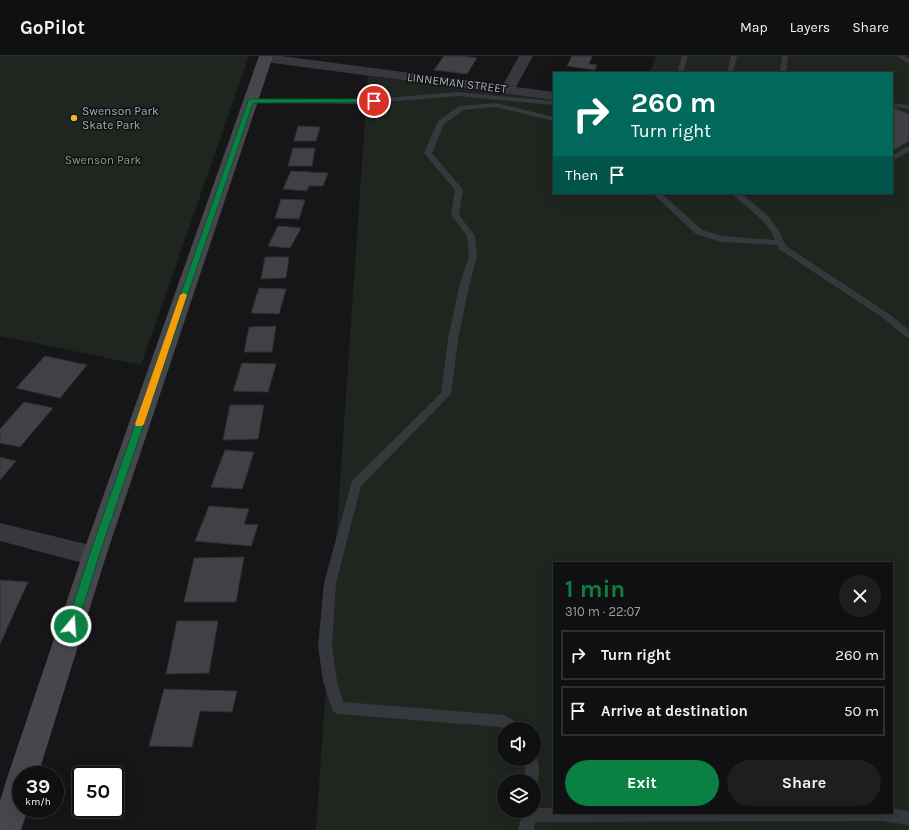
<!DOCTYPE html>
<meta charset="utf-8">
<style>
body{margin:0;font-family:Karla,sans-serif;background:#1e1e20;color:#f1f3f6;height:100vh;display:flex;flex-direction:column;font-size:15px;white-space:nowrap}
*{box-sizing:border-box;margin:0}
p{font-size:13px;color:#9c9d9f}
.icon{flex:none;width:22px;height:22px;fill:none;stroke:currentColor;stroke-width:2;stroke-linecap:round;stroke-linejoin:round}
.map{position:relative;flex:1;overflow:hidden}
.side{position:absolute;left:553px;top:506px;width:340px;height:252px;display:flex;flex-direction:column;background:#101012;border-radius:0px;box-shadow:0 4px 16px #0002,0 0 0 1px #303032}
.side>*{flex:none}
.guide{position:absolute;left:553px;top:16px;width:340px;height:122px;border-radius:0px;box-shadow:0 4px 16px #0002,0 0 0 1px #303032;background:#00695c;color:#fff;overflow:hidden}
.fabs{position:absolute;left:497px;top:666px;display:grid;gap:8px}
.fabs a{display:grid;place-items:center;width:44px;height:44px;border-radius:50%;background:#101012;box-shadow:0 4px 16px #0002,0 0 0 1px #303032;font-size:20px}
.speed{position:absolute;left:12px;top:710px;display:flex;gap:8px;font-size:20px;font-weight:700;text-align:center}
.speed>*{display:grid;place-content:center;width:52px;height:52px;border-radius:50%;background:#101012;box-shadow:0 4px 16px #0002,0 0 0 1px #303032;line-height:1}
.speed small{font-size:10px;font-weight:400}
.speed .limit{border:2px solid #111;border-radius:6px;background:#fff;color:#111}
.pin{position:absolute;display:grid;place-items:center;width:34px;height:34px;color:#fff;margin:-17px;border:2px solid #fff;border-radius:50%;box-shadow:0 1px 4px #0007}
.me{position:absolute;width:44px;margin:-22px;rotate:18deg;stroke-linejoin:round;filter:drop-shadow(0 0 3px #0008)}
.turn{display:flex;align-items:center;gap:14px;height:84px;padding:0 12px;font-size:18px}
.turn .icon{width:52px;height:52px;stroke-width:2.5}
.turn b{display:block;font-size:28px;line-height:34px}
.then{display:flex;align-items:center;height:38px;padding:0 12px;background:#0003;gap:8px;font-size:15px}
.round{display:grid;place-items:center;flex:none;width:42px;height:42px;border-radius:21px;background:#1e1e20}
.head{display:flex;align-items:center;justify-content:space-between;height:68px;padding:0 12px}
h1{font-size:24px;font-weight:700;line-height:30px;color:#0b8043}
.cta{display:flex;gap:8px;margin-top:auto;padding:8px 12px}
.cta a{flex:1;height:46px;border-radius:24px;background:#0b8043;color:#fff;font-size:16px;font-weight:700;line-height:46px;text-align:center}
.cta a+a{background:#1e1e20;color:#f1f3f6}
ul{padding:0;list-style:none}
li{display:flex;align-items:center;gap:12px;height:50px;margin:0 8px 6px;padding:0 4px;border:2px solid #303032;border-radius:0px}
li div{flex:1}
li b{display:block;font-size:15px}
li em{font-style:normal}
header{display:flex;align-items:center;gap:24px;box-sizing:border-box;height:56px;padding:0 20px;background:#101012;border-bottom:1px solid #303032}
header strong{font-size:19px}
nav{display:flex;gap:22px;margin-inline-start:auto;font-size:14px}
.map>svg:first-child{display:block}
</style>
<header>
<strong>GoPilot</strong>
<nav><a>Map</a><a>Layers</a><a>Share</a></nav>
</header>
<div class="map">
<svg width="909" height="774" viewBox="0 0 909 774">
<rect width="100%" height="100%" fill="#161618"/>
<!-- green -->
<path fill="#1e261f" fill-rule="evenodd" d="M 0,0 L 249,0 L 141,309 L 0,280 Z
M 656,0 L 909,0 L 909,774 L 316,774 L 368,20 L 554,44 L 554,137 L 892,137 L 892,17 L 650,17 ZM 554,507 L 892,507 L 892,757 L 554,757 ZM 504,673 L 534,673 L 534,703 L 504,703 ZM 504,725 L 534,725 L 534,755 L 504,755 Z"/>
<!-- building -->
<path fill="#404145" stroke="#303034" d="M 444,0 L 463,0 L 477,2 L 467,18 L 434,14 Z
M 572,0 L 592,0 L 589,8 L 597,9 L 595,14 L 567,10 Z
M 892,51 L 909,58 L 909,85 L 892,95 Z
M 298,70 L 320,71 L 316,85 L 294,85 Z
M 293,92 L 315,92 L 312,110 L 288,110 Z
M 291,115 L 328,117 L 323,130 L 309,130 L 307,135 L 283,133 Z
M 281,143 L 305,144 L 299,163 L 275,162 Z
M 278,170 L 301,172 L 290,192 L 268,190 Z
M 265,201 L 289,201 L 286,222 L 261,223 Z
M 259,232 L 286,233 L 279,258 L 251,257 Z
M 276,270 L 272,296 L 244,296 L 249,271 Z
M 45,300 L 87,309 L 60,342 L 16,332 Z
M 242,307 L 276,308 L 268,336 L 233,335 Z
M 24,346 L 53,352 L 20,391 L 0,387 L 0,373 Z
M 230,349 L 264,349 L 258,383 L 223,384 Z
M 225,394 L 254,396 L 242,433 L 211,431 Z
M 0,401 L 16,405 L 0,424 Z
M 209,450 L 249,453 L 244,468 L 258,469 L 251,490 L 195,485 Z
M 244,501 L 236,546 L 184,546 L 194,502 Z
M 0,524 L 28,526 L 0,588 Z
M 177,565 L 218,565 L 209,617 L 166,618 Z
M 164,633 L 237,635 L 232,656 L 200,655 L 192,691 L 149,690 Z"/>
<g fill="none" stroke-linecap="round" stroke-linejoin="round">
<!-- service -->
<path fill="#37383d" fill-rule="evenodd" d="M 682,0 L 688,0 L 683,17 L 677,17 Z
M 731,0 L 737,0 L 733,17 L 727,17 Z
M 782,0 L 788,0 L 786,17 L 780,17 Z
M 897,0 L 905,0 L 909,3 L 909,8 Z
M 457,36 L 554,45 L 554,49 L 457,40 L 362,48 L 251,47 L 247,45 L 251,43 L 362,44 Z
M 496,47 L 554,61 L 554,65 L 496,51 L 464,54 L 444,68 L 432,97 L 463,134 L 459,159 L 475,180 L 477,200 L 469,231 L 458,283 L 451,338 L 361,430 L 336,527 L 332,590 L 337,625 L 343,646 L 504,659 L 520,668 L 522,673 L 504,673 L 501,671 L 338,658 L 333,656 L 323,625 L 318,590 L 324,527 L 352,425 L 441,337 L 448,283 L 459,231 L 469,200 L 467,180 L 451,159 L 455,134 L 424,97 L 438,65 L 459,50 Z
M 892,47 L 909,49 L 909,53 L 892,51 Z
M 906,91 L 909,91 L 909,96 L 892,105 L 892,100 Z
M 652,137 L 661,137 L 702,174 L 722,180 L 775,184 C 766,161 747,154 732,137 L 741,137 L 767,159 L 779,175 L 786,190 L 889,258 L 909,274 L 909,282 L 906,281 L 883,262 L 779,193 L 777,189 L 721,186 L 696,178 Z
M 534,698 C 541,706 540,720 536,730 L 534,731 L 534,725 L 524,725 L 525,712 L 523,703 L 534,703 Z
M 534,752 L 554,752 L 554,757 L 892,757 L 892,752 L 909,755 L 909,769 L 881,765 L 535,766 L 534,774 L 518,774 L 523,755 L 534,755 Z"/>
<!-- minor -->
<path fill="#37383d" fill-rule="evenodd" d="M 260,0 L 281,0 L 503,29 L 519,0 L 533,0 L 516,31 L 554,36 L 554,44 L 265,6 L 260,5 L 258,2 Z
M 0,467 L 94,490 L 103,493 L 106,500 L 103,507 L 94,510 L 0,485 Z"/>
<!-- secondary -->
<path fill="#45474d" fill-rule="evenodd" d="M 259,0 L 273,0 L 106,500 L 38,719 L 21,719 L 21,753 L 28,753 L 21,774 L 0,774 L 0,745 L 8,719 L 82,500 Z"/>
</g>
<!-- route -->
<path fill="#0b8043" stroke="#07532c" d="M 374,43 L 377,44 L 377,46 L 253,47 L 99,500 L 77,570 L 75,573 L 71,574 L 67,573 L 66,570 L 89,500 L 248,45 L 251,43 Z"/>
<!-- slow -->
<path fill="#f59e0b" d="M 184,237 L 187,239 L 144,368 L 142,370 L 136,370 L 135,368 L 180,239 Z"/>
<!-- markers -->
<circle fill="#f2b134" stroke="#111113" stroke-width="1.5" cx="74" cy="62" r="4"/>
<g text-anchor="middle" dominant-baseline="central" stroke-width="3" stroke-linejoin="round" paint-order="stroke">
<!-- far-street labels -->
<g font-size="12" fill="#a8adb8" stroke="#111113">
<text transform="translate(457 27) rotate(7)">LINNEMAN STREET</text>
</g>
<!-- far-poi labels -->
<g font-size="12" fill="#a8adb8" stroke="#111113" text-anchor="start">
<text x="82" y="55">Swenson Park<tspan x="82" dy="14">Skate Park</tspan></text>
</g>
<!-- far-park labels -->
<g font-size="12" fill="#7fa381" stroke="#111113">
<text x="103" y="104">Swenson Park</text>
</g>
</g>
</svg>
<div class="fabs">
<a><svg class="icon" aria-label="sound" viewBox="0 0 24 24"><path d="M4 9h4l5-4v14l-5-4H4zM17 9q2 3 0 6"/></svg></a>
<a><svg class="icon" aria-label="layers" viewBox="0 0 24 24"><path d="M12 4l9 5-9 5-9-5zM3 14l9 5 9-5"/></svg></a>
</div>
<div class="speed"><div>39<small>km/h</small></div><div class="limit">50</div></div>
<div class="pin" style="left:374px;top:45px;background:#d93025"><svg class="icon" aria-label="arrive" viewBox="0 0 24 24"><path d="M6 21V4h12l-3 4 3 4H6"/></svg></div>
<svg class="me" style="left:71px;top:570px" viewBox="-20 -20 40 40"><circle r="17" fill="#0b8043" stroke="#fff" stroke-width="3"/><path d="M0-11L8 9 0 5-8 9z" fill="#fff"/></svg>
<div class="guide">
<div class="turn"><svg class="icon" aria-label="right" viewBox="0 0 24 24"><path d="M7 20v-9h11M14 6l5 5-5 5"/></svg><div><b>260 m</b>Turn right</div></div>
<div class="then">Then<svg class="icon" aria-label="arrive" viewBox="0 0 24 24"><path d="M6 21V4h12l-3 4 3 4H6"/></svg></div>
</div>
<section class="side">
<div class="head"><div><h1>1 min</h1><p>310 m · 22:07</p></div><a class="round"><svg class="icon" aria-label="close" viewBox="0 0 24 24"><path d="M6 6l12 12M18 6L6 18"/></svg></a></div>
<ul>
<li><svg class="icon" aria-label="right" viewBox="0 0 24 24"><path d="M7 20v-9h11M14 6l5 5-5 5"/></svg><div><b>Turn right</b></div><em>260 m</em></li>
<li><svg class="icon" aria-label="arrive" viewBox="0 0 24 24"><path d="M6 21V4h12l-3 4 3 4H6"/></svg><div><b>Arrive at destination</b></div><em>50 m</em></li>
</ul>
<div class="cta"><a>Exit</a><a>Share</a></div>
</section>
</div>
